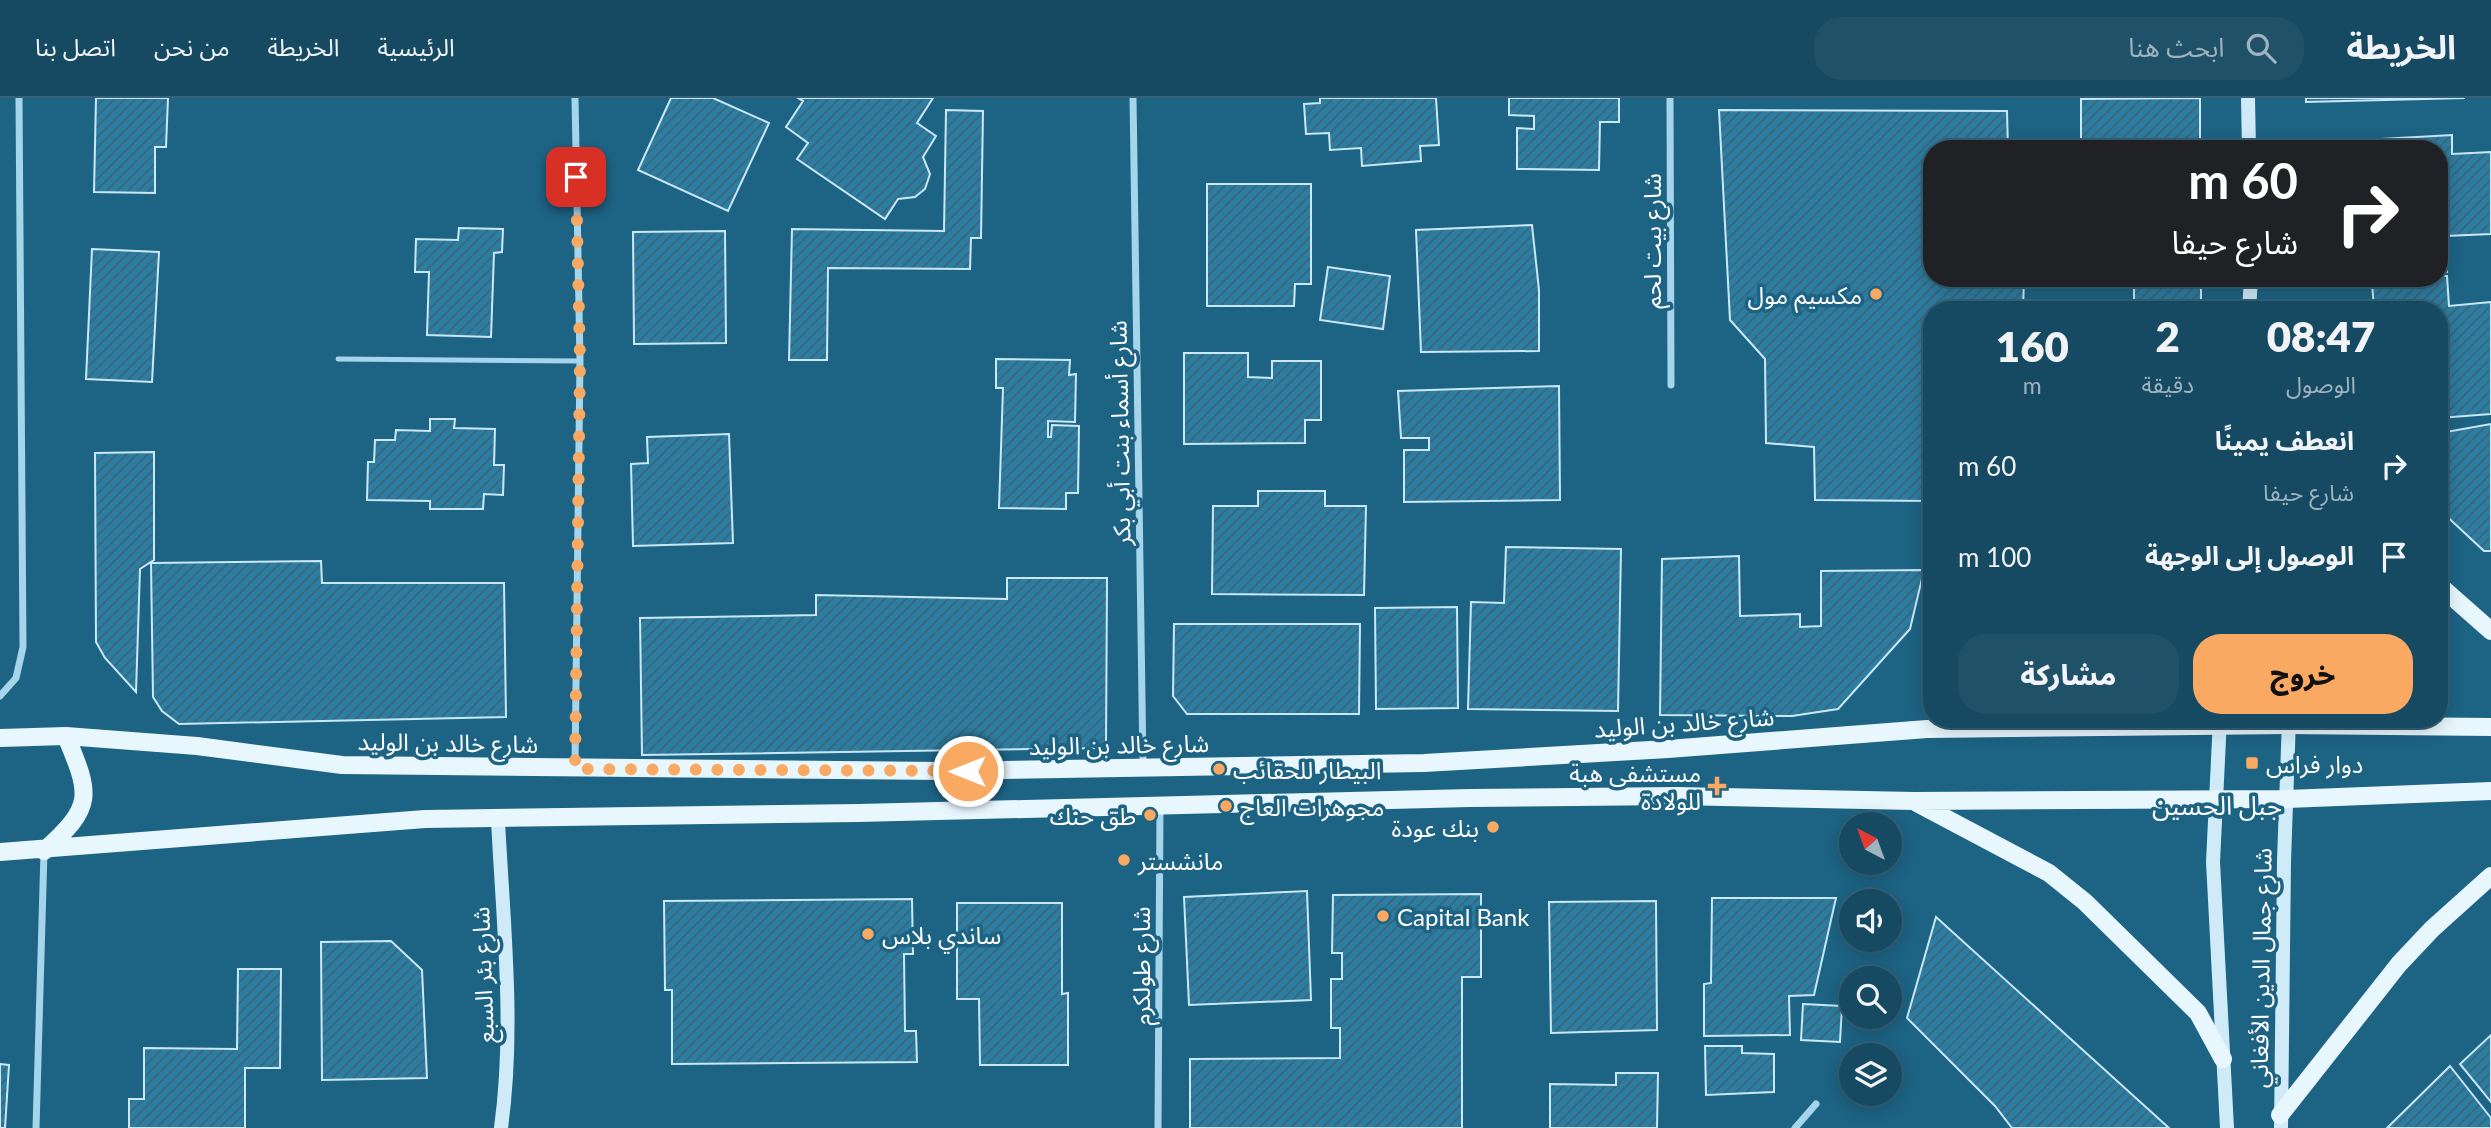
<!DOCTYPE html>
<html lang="ar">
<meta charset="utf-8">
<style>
body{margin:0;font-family:Lato,"Noto Sans Arabic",sans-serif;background:#1f5169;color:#f1f3f6;direction:rtl;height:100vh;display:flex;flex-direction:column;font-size:26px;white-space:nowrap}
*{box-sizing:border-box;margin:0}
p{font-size:23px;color:#9eb3be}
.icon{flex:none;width:38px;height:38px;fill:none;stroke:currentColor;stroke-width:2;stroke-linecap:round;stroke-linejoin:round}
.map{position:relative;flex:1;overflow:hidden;direction:ltr}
.details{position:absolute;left:1923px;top:203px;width:525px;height:427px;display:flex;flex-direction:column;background:#164a63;border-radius:28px;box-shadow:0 4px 18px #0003,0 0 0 2px #356278;direction:rtl}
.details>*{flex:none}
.banner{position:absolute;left:1923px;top:42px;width:525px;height:147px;border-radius:28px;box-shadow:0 4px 18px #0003,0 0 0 2px #356278;direction:rtl;background:#202124;color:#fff;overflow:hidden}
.needle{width:46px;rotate:319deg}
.fabs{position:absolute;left:1839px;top:714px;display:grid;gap:14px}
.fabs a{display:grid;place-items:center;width:63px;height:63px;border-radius:50%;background:#164a63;box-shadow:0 4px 18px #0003,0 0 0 2px #356278;font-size:35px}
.pin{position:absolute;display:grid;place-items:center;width:60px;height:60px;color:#fff;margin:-30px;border-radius:14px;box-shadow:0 4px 10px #0006}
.me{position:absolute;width:77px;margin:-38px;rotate:270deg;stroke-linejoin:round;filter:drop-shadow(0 0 5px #0008)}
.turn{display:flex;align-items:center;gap:24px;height:147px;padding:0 35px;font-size:32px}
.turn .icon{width:91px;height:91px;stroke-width:2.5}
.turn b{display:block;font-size:49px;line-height:60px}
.eta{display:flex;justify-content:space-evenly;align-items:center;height:119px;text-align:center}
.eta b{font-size:42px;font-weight:800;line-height:49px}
.button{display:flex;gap:14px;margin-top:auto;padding:14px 35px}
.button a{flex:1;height:80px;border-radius:28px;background:#faa963;color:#111;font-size:28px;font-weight:800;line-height:80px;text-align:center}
.button a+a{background:#1f5169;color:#f1f3f6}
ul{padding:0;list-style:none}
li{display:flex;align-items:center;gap:21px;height:91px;padding:0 35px}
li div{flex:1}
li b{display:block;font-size:26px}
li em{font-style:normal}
header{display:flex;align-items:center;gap:42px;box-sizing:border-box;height:98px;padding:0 35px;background:#164a63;border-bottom:2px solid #356278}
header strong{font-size:33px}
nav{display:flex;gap:38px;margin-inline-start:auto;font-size:24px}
.search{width:490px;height:63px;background:#1f5169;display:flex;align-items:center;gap:18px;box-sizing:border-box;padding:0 24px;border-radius:28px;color:#9eb3be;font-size:26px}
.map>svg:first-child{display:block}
</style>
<header>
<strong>الخريطة</strong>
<div class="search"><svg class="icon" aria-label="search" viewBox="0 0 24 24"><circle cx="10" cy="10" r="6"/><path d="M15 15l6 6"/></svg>ابحث هنا</div>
<nav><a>الرئيسية</a><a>الخريطة</a><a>من نحن</a><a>اتصل بنا</a></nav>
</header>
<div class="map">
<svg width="2491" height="1030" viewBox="0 0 2491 1030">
<defs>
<pattern id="building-hatch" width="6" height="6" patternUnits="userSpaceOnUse" patternTransform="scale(1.75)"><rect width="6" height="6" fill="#2c7da2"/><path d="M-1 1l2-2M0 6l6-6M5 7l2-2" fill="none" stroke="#3c6477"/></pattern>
</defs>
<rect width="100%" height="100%" fill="#1d6384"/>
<!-- building -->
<path fill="url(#building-hatch)" stroke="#c9e9f8" stroke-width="2" d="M 96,0 L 168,0 L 166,49 L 155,49 L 155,95 L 94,94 Z
M 671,0 L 713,0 L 769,25 L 728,113 L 638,72 Z
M 798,0 L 933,0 L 917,25 L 936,38 L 923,59 L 930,76 L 925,91 L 915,99 L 898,101 L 885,121 L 797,61 L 808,45 L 786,29 L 803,3 Z
M 1320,0 L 1436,0 L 1439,47 L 1420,48 L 1421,63 L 1362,68 L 1361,50 L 1330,52 L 1329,35 L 1306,36 L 1304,6 L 1320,5 Z
M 1509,0 L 1619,0 L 1619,24 L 1600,24 L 1599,72 L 1517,71 L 1517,30 L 1534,31 L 1534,18 L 1509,17 Z
M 2200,0 L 2200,51 L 2081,51 L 2081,1 Z
M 2306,0 L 2465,0 L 2306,4 Z
M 946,12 L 983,13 L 981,140 L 971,140 L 970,171 L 828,170 L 827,262 L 789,262 L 792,131 L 944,133 Z
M 1719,12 L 2007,13 L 2008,51 L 1932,51 L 1932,180 L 2024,180 L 2023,212 L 1932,212 L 1932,403 L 1815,402 L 1814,349 L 1766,345 L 1765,261 L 1730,222 Z
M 2452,37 L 2452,56 L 2491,54 L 2491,136 L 2446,138 L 2447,174 L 2440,174 L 2440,51 L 2328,51 L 2327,44 Z
M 1207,86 L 1311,86 L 1311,186 L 1295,186 L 1294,208 L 1207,208 Z
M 1532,127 L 1539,192 L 1539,253 L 1421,254 L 1416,132 Z
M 459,130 L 503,131 L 502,154 L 494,155 L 491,239 L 427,237 L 429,174 L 415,174 L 416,141 L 458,142 Z
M 725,133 L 726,245 L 634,246 L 633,134 Z
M 92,151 L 159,154 L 152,284 L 86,281 Z
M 1328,169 L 1390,178 L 1383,231 L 1320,222 Z
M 2440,178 L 2447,178 L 2449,208 L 2491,204 L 2491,316 L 2440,320 L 2440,212 L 2374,212 L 2372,184 Z
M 2134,180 L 2201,180 L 2201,212 L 2134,212 Z
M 1184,255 L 1248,255 L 1248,279 L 1272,280 L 1272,263 L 1321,263 L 1321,322 L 1305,322 L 1305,345 L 1184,346 Z
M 996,261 L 1070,262 L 1069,277 L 1076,276 L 1075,324 L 1048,323 L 1048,339 L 1051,339 L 1052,327 L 1079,328 L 1078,395 L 1066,395 L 1066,411 L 999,410 L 1003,290 L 996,290 Z
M 1559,288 L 1560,402 L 1404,404 L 1404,352 L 1429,352 L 1429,340 L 1401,340 L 1398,293 Z
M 430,321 L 455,321 L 454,330 L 495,331 L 494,367 L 504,367 L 503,397 L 484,396 L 483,411 L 430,411 L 430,403 L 367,402 L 368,364 L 374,364 L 375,342 L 395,342 L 396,332 L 430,333 Z
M 2491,326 L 2491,453 L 2484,453 L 2440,412 L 2440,335 Z
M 729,336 L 733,445 L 633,448 L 631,366 L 648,365 L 647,339 Z
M 154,354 L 154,462 L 140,471 L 136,594 L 105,560 L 96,544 L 95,355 Z
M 1258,393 L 1325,393 L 1325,408 L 1366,408 L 1364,497 L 1212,496 L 1213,408 L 1258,408 Z
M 1506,449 L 1621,451 L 1618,613 L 1468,611 L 1471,504 L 1504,505 Z
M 1739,458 L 1740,518 L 1800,516 L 1800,529 L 1821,528 L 1821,473 L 1924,472 L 1910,531 L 1838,611 L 1792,618 L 1660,617 L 1662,461 Z
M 321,463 L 322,485 L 504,485 L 506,619 L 179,626 L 162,613 L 153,599 L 151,465 Z
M 1007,480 L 1107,480 L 1106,650 L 642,657 L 640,520 L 816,517 L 816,497 L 1007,501 Z
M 1457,509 L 1458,610 L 1376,611 L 1375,510 Z
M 1174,526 L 1360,526 L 1359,616 L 1187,616 L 1173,598 Z
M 1307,793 L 1311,902 L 1189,907 L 1184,799 Z
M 1481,796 L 1481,879 L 1462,879 L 1462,1030 L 1190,1030 L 1190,961 L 1340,960 L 1340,930 L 1331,930 L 1331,881 L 1342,881 L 1342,855 L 1332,855 L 1333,797 Z
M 1712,800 L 1836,800 L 1814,897 L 1789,898 L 1790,937 L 1704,938 L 1704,886 L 1711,885 Z
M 912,801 L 913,856 L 904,856 L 905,933 L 916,933 L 917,964 L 672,966 L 672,892 L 665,892 L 664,803 Z
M 1656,803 L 1657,932 L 1551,935 L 1549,804 Z
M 957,805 L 1062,805 L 1062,896 L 1068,895 L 1068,967 L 980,967 L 979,901 L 957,901 Z
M 1936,819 L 2169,1030 L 2012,1030 L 1995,1008 L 1907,920 Z
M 391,843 L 422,872 L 427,980 L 322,982 L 321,844 Z
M 238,871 L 281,871 L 280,970 L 245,970 L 245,1030 L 129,1030 L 129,1001 L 144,1001 L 144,950 L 237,951 Z
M 1803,906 L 1842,908 L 1840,944 L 1801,942 Z
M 2491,937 L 2491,1004 L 2460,966 Z
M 1705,948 L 1742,948 L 1742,955 L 1774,956 L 1774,994 L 1706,997 Z
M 0,966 L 9,967 L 5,1030 L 0,1030 Z
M 2450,968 L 2491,1020 L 2491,1030 L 2387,1030 Z
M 1616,975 L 1658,975 L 1657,1030 L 1550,1030 L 1550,986 L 1616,987 Z"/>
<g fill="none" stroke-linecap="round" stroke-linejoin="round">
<!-- lane -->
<path stroke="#a4d5ea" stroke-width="5" d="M 338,261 L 580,263"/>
<!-- street -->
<path stroke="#a4d5ea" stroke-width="7" d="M 575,0 L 580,263 L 575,668
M 1133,0 L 1143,668
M 1670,0 L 1671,287
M 0,598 L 16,580 L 23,549 L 19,0
M 36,1030 L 44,754
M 1158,1030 L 1160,710
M 1795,1030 L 1816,1006"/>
<!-- secondary -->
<path stroke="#d0ebf8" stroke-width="14" d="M 2248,0 L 2249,51
M 2249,212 L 2251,180
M 2220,621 L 2213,764 L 2227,1030
M 498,722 C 503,824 515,928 501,1030
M 2281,1030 L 2284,763 L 2289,621"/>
<!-- primary -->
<path stroke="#e8f6fe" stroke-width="18" d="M 2440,488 L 2491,533
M 0,640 L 66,638 L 197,648 L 342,667 L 942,673 L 1424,665 L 1668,651 L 1927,631 L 2289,627 L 2491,629
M 1917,705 L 2049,775 L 2085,804 L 2198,915 L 2223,961
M 44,753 C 94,708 91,698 66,638
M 0,754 L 425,721 L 859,715 L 1470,700 L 1677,698 L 1914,703 L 2287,701 L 2491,693
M 2280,1017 L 2399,866 L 2432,831 L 2491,778"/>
</g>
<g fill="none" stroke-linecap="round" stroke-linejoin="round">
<!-- route -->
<path stroke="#faa963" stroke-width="12" stroke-dasharray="0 21.6" d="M 576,79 L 580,263 L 575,671 L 968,673"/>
</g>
<!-- markers -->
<g fill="#faa963" stroke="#1d6384" stroke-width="2.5">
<circle cx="1876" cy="196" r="7"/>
<rect x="2245" y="658" width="14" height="14" rx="3.5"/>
<circle cx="1219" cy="671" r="7"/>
<path d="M1713.5 677.5h7v7h7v7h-7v7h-7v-7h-7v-7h7z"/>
<circle cx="1226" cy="708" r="7"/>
<circle cx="1150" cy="717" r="7"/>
<circle cx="1493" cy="729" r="7"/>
<circle cx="1124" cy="762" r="7"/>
<circle cx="1383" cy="818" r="7"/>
<circle cx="868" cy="836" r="7"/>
</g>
<g text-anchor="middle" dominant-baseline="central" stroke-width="7" stroke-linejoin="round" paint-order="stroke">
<!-- street labels -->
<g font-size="24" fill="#fff" stroke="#1d6384">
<text transform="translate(1651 143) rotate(-90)">شارع بيت لحم</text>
<text transform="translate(1119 335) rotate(-91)">شارع أسماء بنت أبي بكر</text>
<text transform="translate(1684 624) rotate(-4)">شارع خالد بن الوليد</text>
<text transform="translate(448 644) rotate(1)">شارع خالد بن الوليد</text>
<text transform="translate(1119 646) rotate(-1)">شارع خالد بن الوليد</text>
<text transform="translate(1140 868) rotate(-90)">شارع طولكرم</text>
<text transform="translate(2260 870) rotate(-89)">شارع جمال الدين الأفغاني</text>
<text transform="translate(482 877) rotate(-92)">شارع بئر السبع</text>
</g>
<!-- poi labels -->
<g font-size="24" fill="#fff" stroke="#1d6384" text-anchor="start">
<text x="1862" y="196" text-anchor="end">مكسيم مول</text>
<text x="2266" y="665">دوار فراس</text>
<text x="1233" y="671">البيطار للحقائب</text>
<text x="1701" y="674" text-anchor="end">مستشفى هبة<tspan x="1701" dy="28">للولادة</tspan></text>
<text x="1240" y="708">مجوهرات العاج</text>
<text x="1136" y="717" text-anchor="end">طق حنك</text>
<text x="1479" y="729" text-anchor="end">بنك عودة</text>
<text x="1138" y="762">مانشستر</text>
<text x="1397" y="818">Capital Bank</text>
<text x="882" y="836">ساندي بلاس</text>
</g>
<!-- neighbourhood labels -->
<g font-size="26" fill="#fff" stroke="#1d6384">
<text x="2217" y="707">جبل الحسين</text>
</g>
</g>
</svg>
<div class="fabs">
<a><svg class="needle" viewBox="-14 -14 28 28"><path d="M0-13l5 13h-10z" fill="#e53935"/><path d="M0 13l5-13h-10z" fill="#9eb3be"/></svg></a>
<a><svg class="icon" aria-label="sound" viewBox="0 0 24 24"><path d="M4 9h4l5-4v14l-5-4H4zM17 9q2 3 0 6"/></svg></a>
<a><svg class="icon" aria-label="search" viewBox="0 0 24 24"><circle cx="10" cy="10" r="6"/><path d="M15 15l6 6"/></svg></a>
<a><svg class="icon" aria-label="layers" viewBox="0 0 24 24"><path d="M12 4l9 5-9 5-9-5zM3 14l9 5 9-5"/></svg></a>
</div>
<div class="pin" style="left:576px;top:79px;background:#d93025"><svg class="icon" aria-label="arrive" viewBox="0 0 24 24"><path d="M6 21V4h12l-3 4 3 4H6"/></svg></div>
<svg class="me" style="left:968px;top:673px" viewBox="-20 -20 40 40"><circle r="17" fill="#faa963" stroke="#fff" stroke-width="3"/><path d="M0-11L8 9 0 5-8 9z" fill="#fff"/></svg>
<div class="banner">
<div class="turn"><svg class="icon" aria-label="right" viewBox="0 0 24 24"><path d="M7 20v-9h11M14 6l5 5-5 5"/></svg><div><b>60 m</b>شارع حيفا</div></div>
</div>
<section class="details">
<div class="eta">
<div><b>08:47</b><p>الوصول</p></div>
<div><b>2</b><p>دقيقة</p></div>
<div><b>160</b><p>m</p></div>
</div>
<ul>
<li><svg class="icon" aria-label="right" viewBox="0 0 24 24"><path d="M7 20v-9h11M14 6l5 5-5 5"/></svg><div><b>انعطف يمينًا</b><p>شارع حيفا</p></div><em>60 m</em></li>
<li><svg class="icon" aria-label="arrive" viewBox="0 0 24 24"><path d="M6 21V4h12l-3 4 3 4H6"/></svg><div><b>الوصول إلى الوجهة</b></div><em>100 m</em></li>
</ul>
<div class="button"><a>خروج</a><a>مشاركة</a></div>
</section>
</div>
